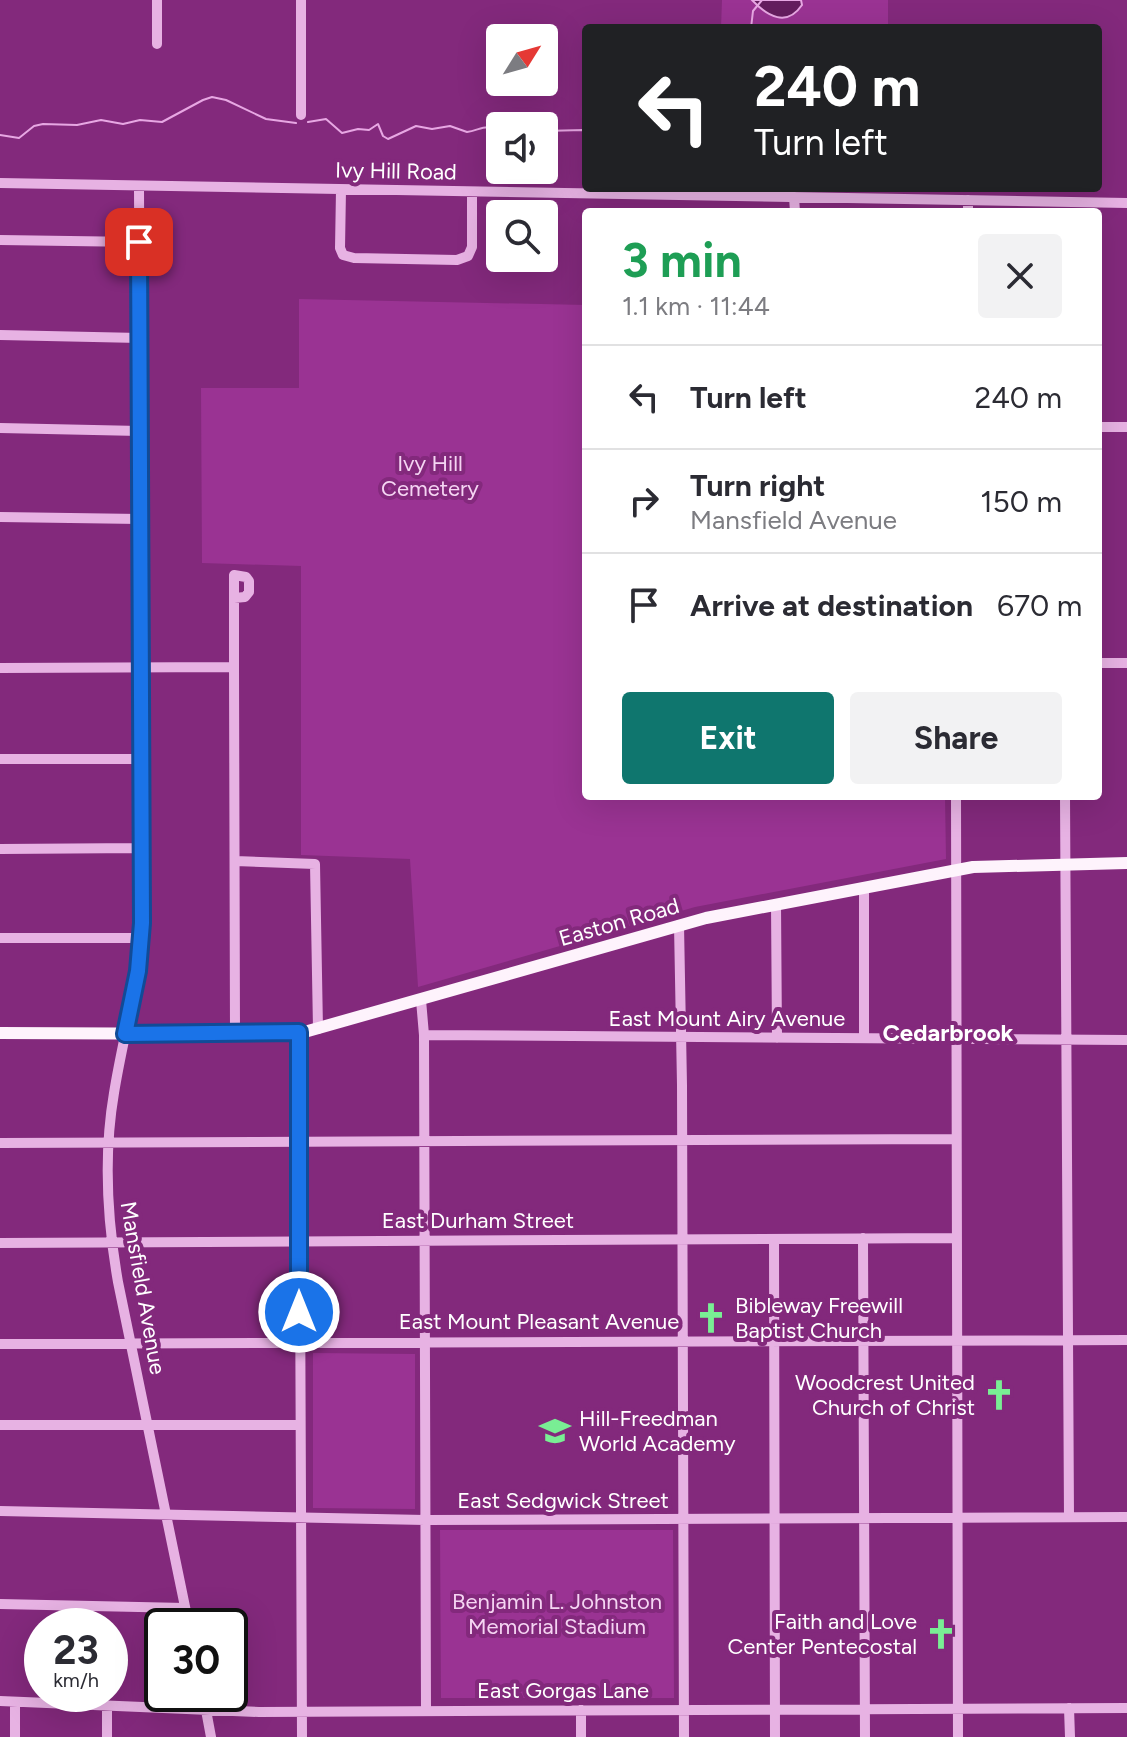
<!DOCTYPE html>
<meta charset="utf-8">
<style>
body{margin:0;font-family:Figtree,sans-serif;background:#f2f2f3;color:#2b2b33;height:100vh;display:flex;flex-direction:column;font-size:30px;white-space:nowrap}
*{box-sizing:border-box;margin:0}
p{font-size:26px;color:#7c7c81}
.icon{flex:none;width:44px;height:44px;fill:none;stroke:currentColor;stroke-width:2;stroke-linecap:round;stroke-linejoin:round}
.map{position:relative;flex:1;overflow:hidden}
.panel{position:absolute;left:582px;top:208px;width:520px;height:592px;display:flex;flex-direction:column;background:#fff;border-radius:8px;box-shadow:0 8px 32px #0002}
.panel>*{flex:none}
.guide{position:absolute;left:582px;top:24px;width:520px;height:168px;border-radius:8px;box-shadow:0 8px 32px #0002;background:#202124;color:#fff;overflow:hidden}
.needle{width:52px;rotate:53deg}
.buttons{position:absolute;left:486px;top:24px;display:grid;gap:16px}
.buttons a{display:grid;place-items:center;width:72px;height:72px;border-radius:8px;background:#fff;box-shadow:0 8px 32px #0002;font-size:40px}
.speed{position:absolute;left:24px;top:1608px;display:flex;gap:16px;font-size:40px;font-weight:700;text-align:center}
.speed>*{display:grid;place-content:center;width:104px;height:104px;border-radius:50%;background:#fff;box-shadow:0 8px 32px #0002;line-height:1}
.speed small{font-size:20px;font-weight:400}
.speed .limit{border:4px solid #111;border-radius:12px;background:#fff;color:#111}
.pin{position:absolute;display:grid;place-items:center;width:68px;height:68px;color:#fff;margin:-34px;border-radius:16px;box-shadow:0 4px 12px #0006}
.me{position:absolute;width:88px;margin:-44px;rotate:0deg;stroke-linejoin:round;filter:drop-shadow(0 0 6px #0008)}
.turn{display:flex;align-items:center;gap:28px;height:168px;padding:0 40px;font-size:36px}
.turn .icon{width:104px;height:104px;stroke-width:2.5}
.turn b{display:block;font-size:56px;line-height:68px}
.round{display:grid;place-items:center;flex:none;width:84px;height:84px;border-radius:8px;background:#f2f2f3}
.summary{display:flex;align-items:center;justify-content:space-between;height:136px;padding:0 40px}
h1{font-size:48px;font-weight:700;line-height:60px;color:#1e9e55}
.button{display:flex;gap:16px;margin-top:auto;padding:16px 40px}
.button a{flex:1;height:92px;border-radius:8px;background:#0f766e;color:#fff;font-size:32px;font-weight:700;line-height:92px;text-align:center}
.button a+a{background:#f2f2f3;color:#2b2b33}
ul{padding:0;list-style:none}
li{display:flex;align-items:center;gap:24px;height:104px;padding:0 40px;border-top:2px solid #e1e1e2}
li div{flex:1}
li b{display:block;font-size:30px}
li em{font-style:normal}
.map>svg:first-child{display:block}
</style>
<div class="map">
<svg width="1127" height="1737" viewBox="0 0 1127 1737">
<rect width="100%" height="100%" fill="#83297c"/>
<!-- green -->
<path fill="#9a3393" d="M 722,0 L 888,0 L 888,28 L 721,28 Z
M 299,299 L 586,305 L 586,796 L 945,796 L 946,859 L 695,907 L 418,987 L 410,859 L 301,855 L 301,566 L 202,563 L 201,388 L 299,388 Z
M 313,1353 L 415,1354 L 415,1509 L 313,1508 Z
M 440,1530 L 673,1530 L 674,1698 L 441,1698 Z"/>
<!-- water -->
<path fill="#641d5e" stroke="#e7a7e3" stroke-width="2" d="M 752,0 L 801,0 L 802,5 C 787,27 768,17 752,0 Z"/>
<g fill="none" stroke-linecap="round" stroke-linejoin="round">
<!-- stream -->
<path stroke="#e7a7e3" stroke-width="2" d="M 751,28 L 753,11 L 762,0
M 308,122 L 326,119 L 342,133 L 358,129 L 369,130 L 378,124 L 383,136 L 388,139 L 416,126 L 432,129 L 450,126 L 467,132 C 481,130 487,122 500,133
M 544,131 L 583,130 L 586,133
M 0,135 L 19,138 L 34,126 L 43,124 L 77,125 L 101,120 L 123,124 L 140,120 L 162,122 L 203,100 L 212,97 L 226,100 L 266,119 L 296,123"/>
<!-- minor -->
<path stroke="#e7b2e3" stroke-width="10" d="M 301,0 L 301,115
M 157,44 L 157,0
M 0,183 L 1127,203
M 139,186 L 142,923 C 140,981 123,1036 114,1093 C 103,1157 107,1219 118,1282 L 189,1626
M 341,190 L 340,248 L 343,255 L 354,258 L 457,260 L 468,256 L 472,247 L 472,193
M 794,197 L 795,212
M 968,212 L 968,200
M 0,240 L 139,242
M 0,335 L 140,338
M 1098,427 L 1127,427
M 0,428 L 140,431
M 0,517 L 140,519
M 234,598 L 245,597 L 249,592 L 249,581 L 246,577 L 234,575 L 234,667 L 235,1034
M 1098,663 L 1127,663
M 0,668 L 234,667
M 0,759 L 142,759
M 956,796 L 958,1737
M 1065,796 L 1069,1517
M 0,849 L 142,848
M 235,861 L 315,864 L 318,1029
M 864,888 L 864,1038
M 776,904 L 777,1038
M 679,925 L 682,1085 L 684,1737
M 0,938 L 142,938
M 421,1000 L 424,1035 L 426,1710
M 299,1032 L 302,1737
M 424,1035 L 1127,1040
M 0,1143 L 956,1139
M 863,1238 L 865,1737
M 774,1239 L 775,1737
M 0,1243 L 956,1238
M 0,1344 L 1127,1340
M 0,1425 L 299,1425
M 0,1511 L 425,1520 L 1127,1517
M 0,1604 L 185,1608
M 203,1694 L 211,1737
M 0,1701 L 259,1712 L 1127,1708
M 15,1703 L 15,1737
M 107,1707 L 107,1737
M 1069,1708 L 1070,1737
M 581,1710 L 581,1737"/>
<!-- major -->
<path stroke="#fef3fc" stroke-width="12" d="M 0,1033 L 235,1034 L 308,1031 L 706,918 L 973,867 L 1127,863"/>
</g>
<g fill="none" stroke-linecap="round" stroke-linejoin="round">
<defs>
<path id="route" d="M 139,242 L 142,923 L 138,971 L 125,1034 L 299,1032 L 299,1312"/>
</defs>
<!-- route casing -->
<use href="#route" stroke="#114b97" stroke-width="20"/>
<!-- route -->
<use href="#route" stroke="#1a73e8" stroke-width="14"/>
</g>
<!-- icons -->
<defs>
<symbol id="church-bare" viewBox="-9 -9 18 18"><path d="M-1.2-6h2.4v3.5h3.3v2.4h-3.3V6h-2.4V-.1h-3.3v-2.4h3.3Z" fill="#79ee94" stroke="#83297c" stroke-width="2.5" paint-order="stroke"/></symbol>
<symbol id="school-bare" viewBox="-9 -9 18 18"><path d="M0-5L7-2L0 1L-7-2ZM-4 1L0 2.5L4 1V4Q0 6-4 4Z" fill="#79ee94" stroke="#83297c" stroke-width="2.5" paint-order="stroke"/></symbol>
</defs>
<g fill-rule="evenodd">
<use href="#church-bare" x="689" y="1296" width="44" height="44"/>
<use href="#church-bare" x="977" y="1373" width="44" height="44"/>
<use href="#school-bare" x="533" y="1409" width="44" height="44"/>
<use href="#church-bare" x="919" y="1612" width="44" height="44"/>
</g>
<g text-anchor="middle" dominant-baseline="central" stroke-width="8" stroke-linejoin="round" paint-order="stroke">
<!-- street labels -->
<g font-size="22" fill="#fff" stroke="#83297c">
<text transform="translate(396 171) rotate(1)">Ivy Hill Road</text>
<text transform="translate(619 922) rotate(-16)">Easton Road</text>
<text x="727" y="1018">East Mount Airy Avenue</text>
<text x="478" y="1220">East Durham Street</text>
<text transform="translate(143 1288) rotate(80)">Mansfield Avenue</text>
<text x="539" y="1321">East Mount Pleasant Avenue</text>
<text x="563" y="1500">East Sedgwick Street</text>
<text x="563" y="1690">East Gorgas Lane</text>
</g>
<!-- park labels -->
<g font-size="22" fill="#f5d5f3" stroke="#83297c">
<text x="430" y="463">Ivy Hill<tspan x="430" dy="25">Cemetery</tspan></text>
<text x="557" y="1601">Benjamin L. Johnston<tspan x="557" dy="25">Memorial Stadium</tspan></text>
</g>
<!-- poi labels -->
<g font-size="22" fill="#fff" stroke="#83297c" text-anchor="start">
<text x="735" y="1305">Bibleway Freewill<tspan x="735" dy="25">Baptist Church</tspan></text>
<text x="975" y="1382" text-anchor="end">Woodcrest United<tspan x="975" dy="25">Church of Christ</tspan></text>
<text x="579" y="1418">Hill-Freedman<tspan x="579" dy="25">World Academy</tspan></text>
<text x="917" y="1621" text-anchor="end">Faith and Love<tspan x="917" dy="25">Center Pentecostal</tspan></text>
</g>
<!-- neighbourhood labels -->
<g font-size="24" font-weight="bold" fill="#fff" stroke="#83297c">
<text x="948" y="1032">Cedarbrook</text>
</g>
</g>
</svg>
<div class="buttons">
<a><svg class="needle" viewBox="-14 -14 28 28"><path d="M0-13l5 13h-10z" fill="#e53935"/><path d="M0 13l5-13h-10z" fill="#7c7c81"/></svg></a>
<a><svg class="icon" aria-label="sound" viewBox="0 0 24 24"><path d="M4 9h4l5-4v14l-5-4H4zM17 9q2 3 0 6"/></svg></a>
<a><svg class="icon" aria-label="search" viewBox="0 0 24 24"><circle cx="10" cy="10" r="6"/><path d="M15 15l6 6"/></svg></a>
</div>
<div class="speed"><div>23<small>km/h</small></div><div class="limit">30</div></div>
<div class="pin" style="left:139px;top:242px;background:#d93025"><svg class="icon" aria-label="arrive" viewBox="0 0 24 24"><path d="M6 21V4h12l-3 4 3 4H6"/></svg></div>
<svg class="me" style="left:299px;top:1312px" viewBox="-20 -20 40 40"><circle r="17" fill="#1a73e8" stroke="#fff" stroke-width="3"/><path d="M0-11L8 9 0 5-8 9z" fill="#fff"/></svg>
<div class="guide">
<div class="turn"><svg class="icon" aria-label="left" viewBox="0 0 24 24"><path d="M17 20v-9H6M10 6l-5 5 5 5"/></svg><div><b>240 m</b>Turn left</div></div>
</div>
<section class="panel">
<div class="summary"><div><h1>3 min</h1><p>1.1 km · 11:44</p></div><a class="round"><svg class="icon" aria-label="close" viewBox="0 0 24 24"><path d="M6 6l12 12M18 6L6 18"/></svg></a></div>
<ul>
<li><svg class="icon" aria-label="left" viewBox="0 0 24 24"><path d="M17 20v-9H6M10 6l-5 5 5 5"/></svg><div><b>Turn left</b></div><em>240 m</em></li>
<li><svg class="icon" aria-label="right" viewBox="0 0 24 24"><path d="M7 20v-9h11M14 6l5 5-5 5"/></svg><div><b>Turn right</b><p>Mansfield Avenue</p></div><em>150 m</em></li>
<li><svg class="icon" aria-label="arrive" viewBox="0 0 24 24"><path d="M6 21V4h12l-3 4 3 4H6"/></svg><div><b>Arrive at destination</b></div><em>670 m</em></li>
</ul>
<div class="button"><a>Exit</a><a>Share</a></div>
</section>
</div>
